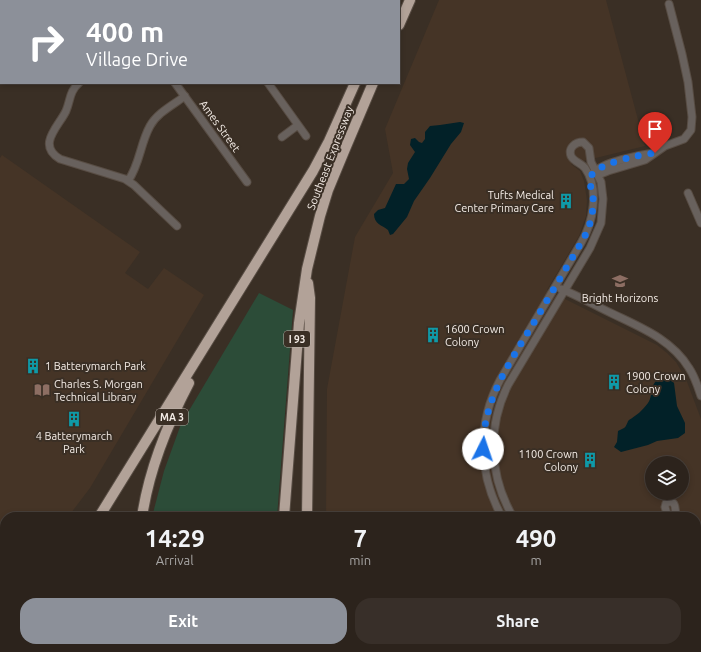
<!DOCTYPE html>
<style>
body{margin:0;font-family:Ubuntu,sans-serif;background:#382f29;color:#f1f3f6;height:100vh;display:flex;flex-direction:column;font-size:15px;white-space:nowrap}
*{box-sizing:border-box;margin:0}
p{font-size:13px;color:#a6a4a3}
.icon{flex:none;width:22px;height:22px;fill:none;stroke:currentColor;stroke-width:2;stroke-linecap:round;stroke-linejoin:round}
.map{position:relative;flex:1;overflow:hidden}
.side{position:absolute;left:0px;top:512px;width:701px;height:140px;display:flex;flex-direction:column;background:#2c231c;border-radius:16px 16px 0 0;box-shadow:0 2px 6px #0003,0 0 0 1px #48403b}
.side>*{flex:none}
.top-card{position:absolute;left:0px;top:0px;width:400px;height:84px;box-shadow:0 2px 6px #0003,0 0 0 1px #48403b;background:#8c9099;color:#fff;overflow:hidden}
.buttons{position:absolute;left:645px;top:456px;display:grid;gap:8px}
.buttons a{display:grid;place-items:center;width:44px;height:44px;border-radius:50%;background:#2c231c;box-shadow:0 2px 6px #0003,0 0 0 1px #48403b;font-size:20px}
.pin{position:absolute;display:grid;place-items:center;width:34px;height:34px;color:#fff;margin:-41px -17px;border-radius:50% 50% 50% 0;rotate:-45deg;box-shadow:0 0 4px #0007}
.pin .icon{rotate:45deg}
.me{position:absolute;width:44px;margin:-22px;rotate:4deg;stroke-linejoin:round;filter:drop-shadow(0 0 3px #0008)}
.turn{display:flex;align-items:center;gap:14px;height:84px;padding:0 20px;font-size:18px}
.turn .icon{width:52px;height:52px;stroke-width:2.5}
.turn b{display:block;font-size:28px;line-height:34px}
.eta{display:flex;justify-content:space-evenly;align-items:center;height:68px;text-align:center}
.eta b{font-size:24px;font-weight:700;line-height:28px}
.action{display:flex;gap:8px;margin-top:auto;padding:8px 20px}
.action a{flex:1;height:46px;border-radius:16px;background:#8c9099;color:#fff;font-size:16px;font-weight:700;line-height:46px;text-align:center}
.action a+a{background:#382f29;color:#f1f3f6}
.map>svg:first-child{display:block}
</style>
<div class="map">
<svg width="701" height="652" viewBox="0 0 701 652">
<rect width="100%" height="100%" fill="#3a2f25"/>
<!-- built -->
<path fill="#453426" fill-rule="evenodd" d="M 439,0 L 606,0 L 645,146 L 571,164 L 580,171 L 584,181 L 587,200 L 586,216 L 579,236 L 547,290 L 657,345 L 667,353 L 676,362 L 686,379 L 701,419 L 701,652 L 645,652 L 633,647 L 696,647 L 696,517 L 326,517 L 327,389 L 355,237 L 393,173 L 385,129 ZM 652,463 L 682,463 L 682,493 L 652,493 Z
M 2,155 L 140,252 L 125,273 L 148,289 L 164,268 L 204,295 L 90,488 L 68,517 L 5,517 L 5,588 L 0,592 L 0,158 Z
M 342,647 L 579,647 L 575,652 L 344,652 Z"/>
<!-- green -->
<path fill="#2c4c38" d="M 259,293 L 293,310 L 277,517 L 152,517 L 164,471 L 181,424 Z
M 5,626 L 5,647 L 137,647 L 138,652 L 0,652 L 0,630 Z
M 161,647 L 247,647 L 244,652 L 161,652 Z
M 266,647 L 297,647 L 298,652 L 264,652 Z"/>
<!-- water -->
<path fill="#022128" d="M 460,122 L 464,123 L 461,132 L 451,144 L 430,178 L 414,201 L 407,217 L 393,234 L 390,235 L 388,230 C 382,225 374,224 374,214 L 378,210 L 385,208 L 396,184 L 404,184 L 409,179 L 407,169 L 408,163 L 415,152 L 410,145 L 411,139 L 415,138 L 419,142 L 422,143 L 425,139 L 425,132 L 430,126 L 440,125 Z
M 663,377 L 669,378 L 674,383 L 677,406 L 685,423 L 685,433 L 678,438 L 657,441 L 648,445 L 621,452 L 614,447 L 617,442 L 618,431 C 620,430 622,429 624,428 C 627,426 627,422 629,420 C 637,415 642,411 648,403 C 654,395 648,382 663,377 Z"/>
<g fill="none" stroke-linecap="round" stroke-linejoin="round">
<defs>
<path id="minor" d="M 115,0 L 116,1
M 208,0 L 208,1
M 79,83 C 69,92 71,99 66,111 C 59,126 36,145 60,159 L 125,179 L 134,185 L 177,226
M 175,83 L 247,182
M 268,83 L 306,136
M 282,137 L 298,125
M 593,173 C 603,162 639,155 654,153
M 598,175 L 608,171 L 645,160 L 665,146 L 684,139 L 691,130 L 692,117 L 688,82 L 682,54 L 669,4
M 128,181 C 140,164 140,144 150,126 C 157,113 173,105 185,96
M 688,193 L 701,223
M 561,289 C 579,296 596,306 613,314 C 642,328 672,340 689,368 C 695,377 698,387 701,396
M 502,517 C 478,474 477,423 500,380 L 581,243 C 593,223 600,189 585,168 C 581,163 574,162 571,156 C 568,148 575,142 583,142 L 589,148 L 591,162 L 601,182 L 603,199 L 601,223 L 590,248 L 508,385 C 487,427 489,476 513,517
M 668,517 L 665,507 L 666,503 C 677,498 675,511 676,517
M 696,566 L 701,565
M 696,576 L 701,575
M 434,647 L 434,652
M 539,647 L 540,652
M 547,647 L 547,652"/>
<path id="major" d="M 13,1 L 14,0
M 0,11 L 1,10"/>
<path id="highway" d="M 391,1 L 391,0
M 399,25 L 410,0
M 99,517 L 313,171 L 329,141 L 355,83
M 142,517 C 149,469 167,425 189,383
M 284,517 L 299,323 L 307,269 L 320,216 L 328,190 L 345,149 L 373,83
M 307,517 L 310,298 L 308,283
M 0,623 L 5,619
M 148,647 L 149,652
M 302,647 L 303,652
M 322,647 L 324,652
M 254,652 L 257,647"/>
</defs>
<!-- minor casing -->
<use href="#minor" stroke="#584d44" stroke-width="9"/>
<!-- major casing -->
<use href="#major" stroke="#584d44" stroke-width="11"/>
<!-- highway casing -->
<use href="#highway" stroke="#584d44" stroke-width="12"/>
<!-- minor -->
<use href="#minor" stroke="#68615d" stroke-width="7"/>
<!-- major -->
<use href="#major" stroke="#9d9087" stroke-width="9"/>
<!-- highway -->
<use href="#highway" stroke="#b2a298" stroke-width="10"/>
</g>
<g fill="none" stroke-linecap="round" stroke-linejoin="round">
<!-- route -->
<path stroke="#1a73e8" stroke-width="7" stroke-dasharray="0 12.6" d="M 483,449 C 483,400 509,364 533,324 C 549,297 565,270 581,243 C 590,228 594,213 593,196 C 592,191 589,182 590,178 C 595,163 640,155 655,153"/>
</g>
<!-- icons -->
<defs>
<symbol id="building-bare" viewBox="-9 -9 18 18"><path d="M-4-6H4V6H1V3H-1V6H-4ZM-2.5-4.3h1.7v1.8h-1.7ZM.8-4.3h1.7v1.8H.8ZM-2.5-1h1.7V.8h-1.7ZM.8-1h1.7V.8H.8Z" fill="#0f9aa8" stroke="#3a2f25" stroke-width="2.5" paint-order="stroke"/></symbol>
<symbol id="school-bare" viewBox="-9 -9 18 18"><path d="M0-5L7-2L0 1L-7-2ZM-4 1L0 2.5L4 1V4Q0 6-4 4Z" fill="#8d6e63" stroke="#3a2f25" stroke-width="2.5" paint-order="stroke"/></symbol>
<symbol id="library-bare" viewBox="-9 -9 18 18"><path d="M-6-4Q-3-5.5-.7-3.5V5Q-3 3-6 4ZM6-4Q3-5.5 .7-3.5V5Q3 3 6 4Z" fill="#8d6e63" stroke="#3a2f25" stroke-width="2.5" paint-order="stroke"/></symbol>
</defs>
<g fill-rule="evenodd">
<use href="#building-bare" x="555" y="190" width="22" height="22"/>
<use href="#school-bare" x="609" y="270" width="22" height="22"/>
<use href="#building-bare" x="422" y="324" width="22" height="22"/>
<use href="#building-bare" x="22" y="355" width="22" height="22"/>
<use href="#building-bare" x="603" y="371" width="22" height="22"/>
<use href="#library-bare" x="31" y="379" width="22" height="22"/>
<use href="#building-bare" x="63" y="408" width="22" height="22"/>
<use href="#building-bare" x="579" y="449" width="22" height="22"/>
</g>
<g text-anchor="middle" dominant-baseline="central" stroke-width="4" stroke-linejoin="round" paint-order="stroke">
<!-- shield labels -->
<g fill="#3a2f25" stroke="#bcb3ab" stroke-width="1">
<rect x="284" y="331" width="26" height="16" rx="3"/>
<rect x="156" y="409" width="32" height="16" rx="3"/>
</g>
<g font-size="10" font-weight="bold" fill="#f3ebe5">
<text x="297" y="339">I 93</text>
<text x="172" y="417">MA 3</text>
</g>
<!-- street labels -->
<g font-size="11" fill="#f3ebe5" stroke="#3a2f25">
<text transform="translate(220 126) rotate(54)">Ames Street</text>
<text transform="translate(330 158) rotate(-69)">Southeast Expressway</text>
</g>
<!-- poi labels -->
<g font-size="11" fill="#f3ebe5" stroke="#3a2f25" text-anchor="start">
<text x="554" y="195" text-anchor="end">Tufts Medical<tspan x="554" dy="13">Center Primary Care</tspan></text>
<text x="620" y="298" text-anchor="middle">Bright Horizons</text>
<text x="445" y="329">1600 Crown<tspan x="445" dy="13">Colony</tspan></text>
<text x="45" y="366">1 Batterymarch Park</text>
<text x="626" y="376">1900 Crown<tspan x="626" dy="13">Colony</tspan></text>
<text x="54" y="384">Charles S. Morgan<tspan x="54" dy="13">Technical Library</tspan></text>
<text x="74" y="436" text-anchor="middle">4 Batterymarch<tspan x="74" dy="13">Park</tspan></text>
<text x="578" y="454" text-anchor="end">1100 Crown<tspan x="578" dy="13">Colony</tspan></text>
</g>
</g>
</svg>
<div class="buttons">
<a><svg class="icon" aria-label="layers" viewBox="0 0 24 24"><path d="M12 4l9 5-9 5-9-5zM3 14l9 5 9-5"/></svg></a>
</div>
<div class="pin" style="left:655px;top:153px;background:#d93025"><svg class="icon" aria-label="arrive" viewBox="0 0 24 24"><path d="M6 21V4h12l-3 4 3 4H6"/></svg></div>
<svg class="me" style="left:483px;top:449px" viewBox="-20 -20 40 40"><circle r="19" fill="#fff"/><path d="M0-13L10 11 0 6-10 11z" fill="#1a73e8"/></svg>
<div class="top-card">
<div class="turn"><svg class="icon" aria-label="right" viewBox="0 0 24 24"><path d="M7 20v-9h11M14 6l5 5-5 5"/></svg><div><b>400 m</b>Village Drive</div></div>
</div>
<section class="side">
<div class="eta">
<div><b>14:29</b><p>Arrival</p></div>
<div><b>7</b><p>min</p></div>
<div><b>490</b><p>m</p></div>
</div>
<div class="action"><a>Exit</a><a>Share</a></div>
</section>
</div>
